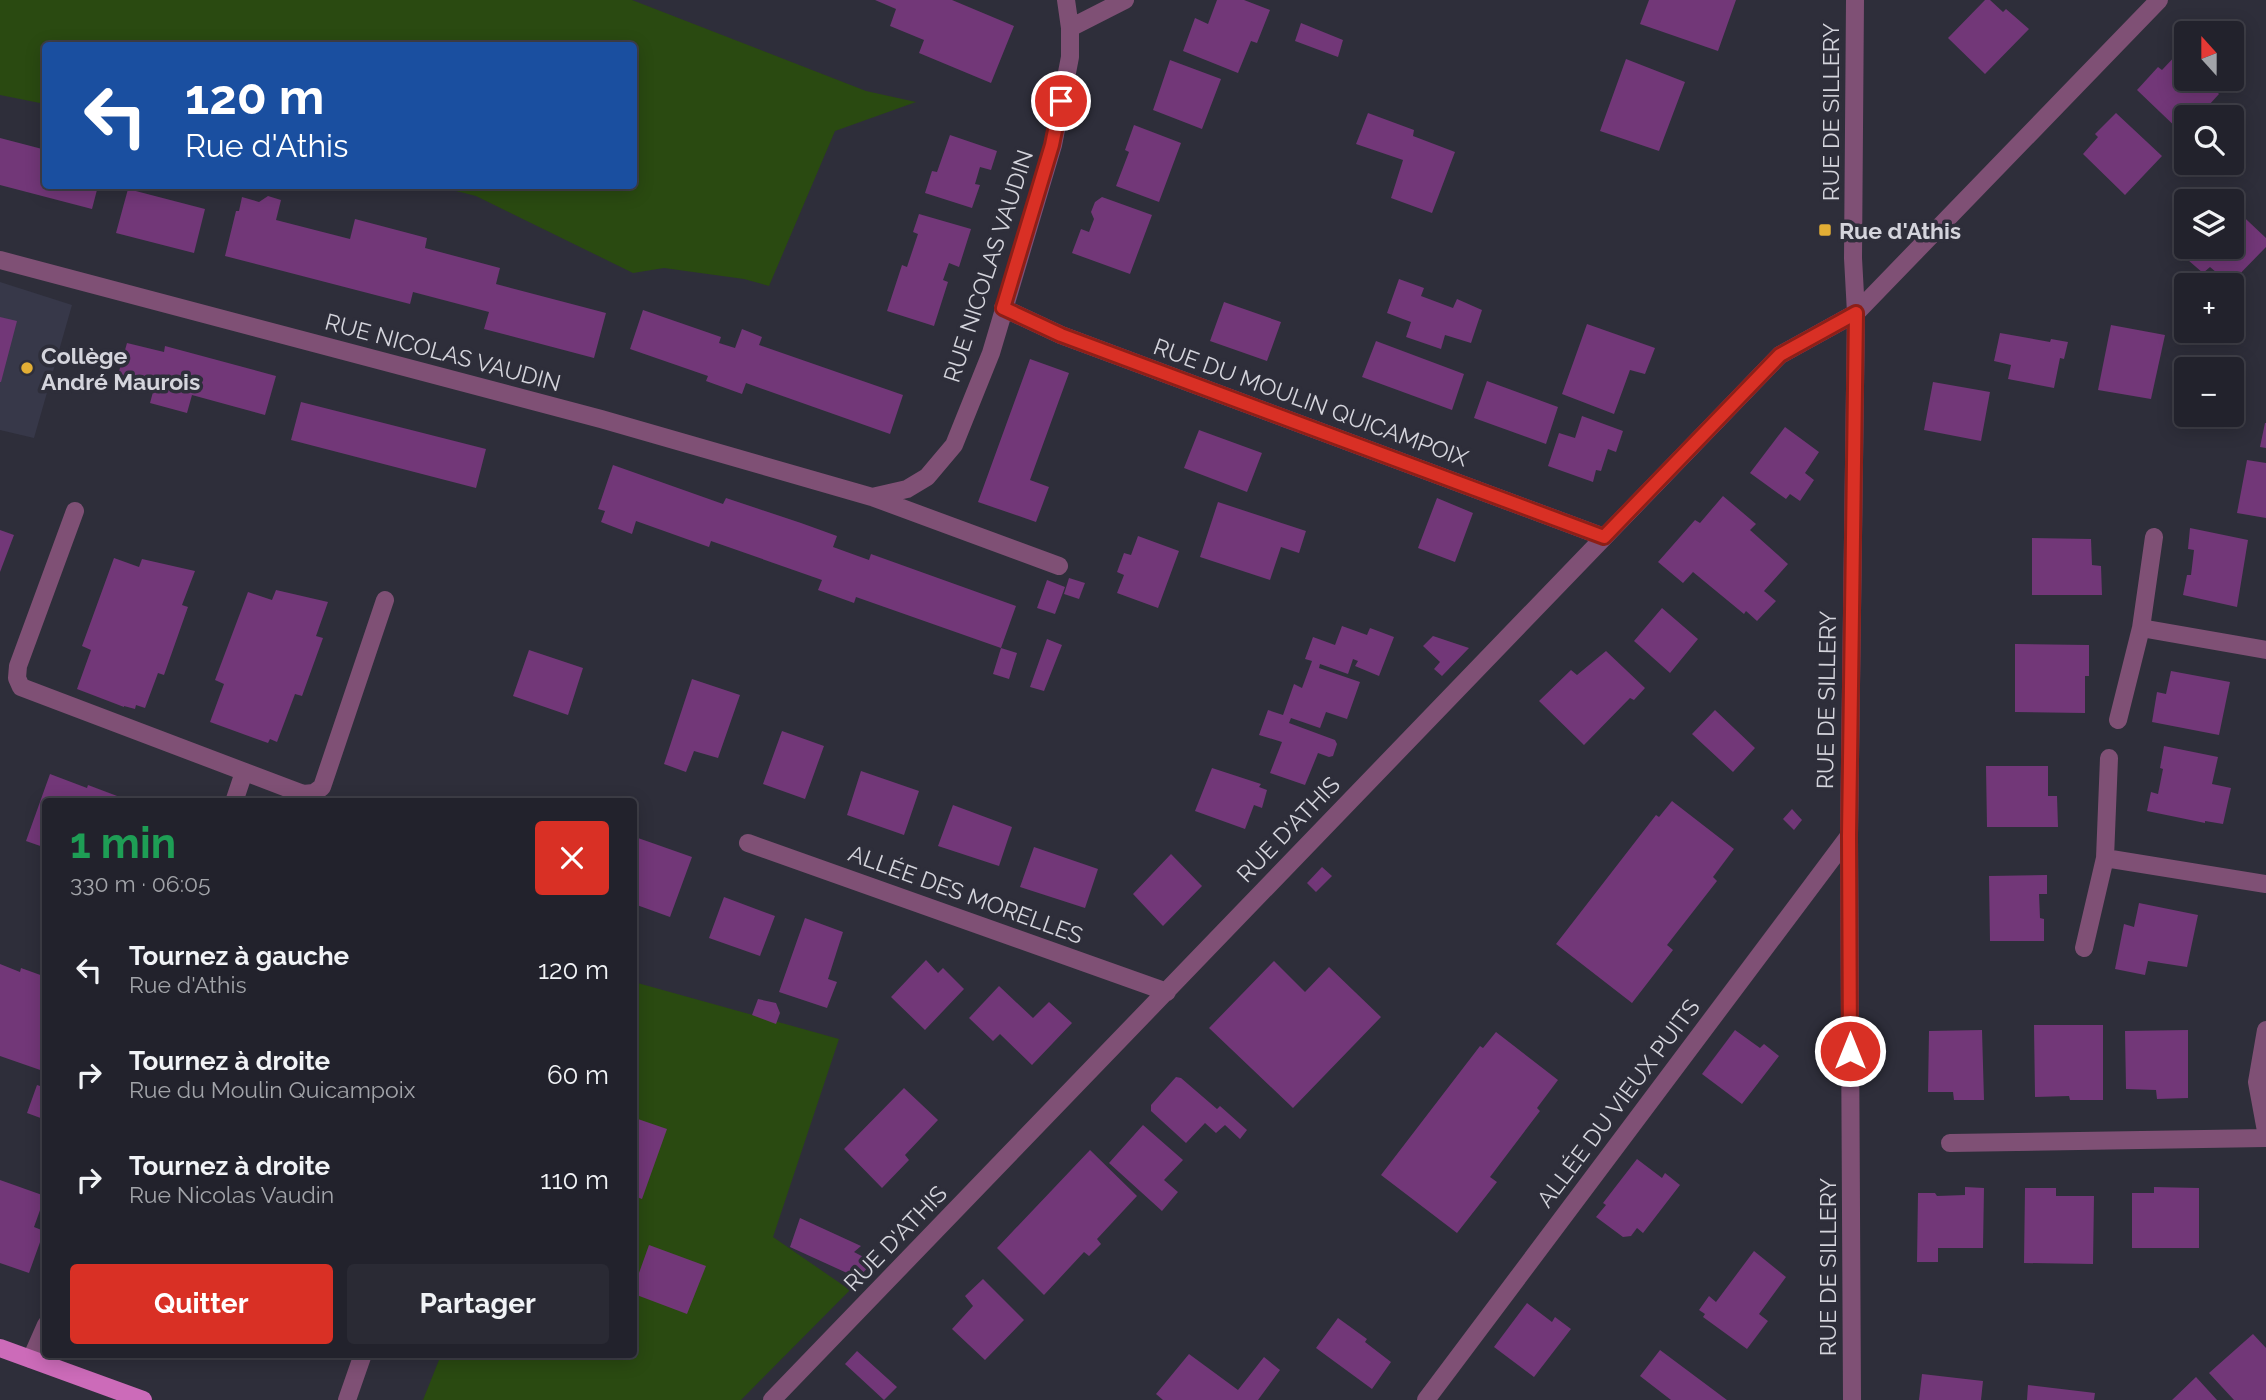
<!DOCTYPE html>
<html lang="fr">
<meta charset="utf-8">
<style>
body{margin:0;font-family:Raleway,sans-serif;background:#2a2a34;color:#f1f3f6;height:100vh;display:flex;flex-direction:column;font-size:26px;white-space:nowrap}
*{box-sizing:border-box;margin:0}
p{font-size:23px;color:#a2a4a9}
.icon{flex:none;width:38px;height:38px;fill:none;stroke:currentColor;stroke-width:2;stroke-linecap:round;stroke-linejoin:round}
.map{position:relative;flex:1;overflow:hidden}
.details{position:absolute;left:42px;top:798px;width:595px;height:560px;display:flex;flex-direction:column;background:#22222c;border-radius:7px;box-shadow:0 4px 18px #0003,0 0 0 2px #3f3f48}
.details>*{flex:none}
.banner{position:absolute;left:42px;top:42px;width:595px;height:147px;border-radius:7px;box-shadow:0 4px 18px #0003,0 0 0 2px #3f3f48;background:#1a4fa0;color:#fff;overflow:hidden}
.needle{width:46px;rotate:339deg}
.tools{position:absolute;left:2174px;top:21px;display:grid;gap:14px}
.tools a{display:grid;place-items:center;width:70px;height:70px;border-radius:7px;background:#22222c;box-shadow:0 4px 18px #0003,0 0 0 2px #3f3f48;font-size:35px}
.pin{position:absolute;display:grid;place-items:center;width:60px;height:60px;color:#fff;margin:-30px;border:4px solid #fff;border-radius:50%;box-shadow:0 2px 7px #0007}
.me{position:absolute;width:77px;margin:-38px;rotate:0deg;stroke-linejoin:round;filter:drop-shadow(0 0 5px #0008)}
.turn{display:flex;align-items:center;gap:24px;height:147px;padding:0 28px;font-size:32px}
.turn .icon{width:91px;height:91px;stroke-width:2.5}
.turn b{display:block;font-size:49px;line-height:60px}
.round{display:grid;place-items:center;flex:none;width:74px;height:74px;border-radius:7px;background:#2a2a34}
.headline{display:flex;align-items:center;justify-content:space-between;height:119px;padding:0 28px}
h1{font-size:42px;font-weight:700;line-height:52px;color:#1e9e55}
.button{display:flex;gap:14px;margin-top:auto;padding:14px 28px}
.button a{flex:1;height:80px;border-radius:7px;background:#d93025;color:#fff;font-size:28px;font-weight:700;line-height:80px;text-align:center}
.button a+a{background:#2a2a34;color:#f1f3f6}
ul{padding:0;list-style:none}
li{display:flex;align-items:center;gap:21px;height:105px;padding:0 28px}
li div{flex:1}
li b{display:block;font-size:26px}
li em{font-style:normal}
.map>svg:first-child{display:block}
</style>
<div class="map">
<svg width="2266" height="1400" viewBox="0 0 2266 1400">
<rect width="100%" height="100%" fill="#2e2e3a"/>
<!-- built -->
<path fill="#373849" d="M 0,282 L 72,305 L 34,438 L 0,430 Z"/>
<!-- green -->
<path fill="#2a4a11" d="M 0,0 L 632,0 L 866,91 L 916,102 L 835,131 L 769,286 L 744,279 L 664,268 L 633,273 L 476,196 L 436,186 L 634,186 L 634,46 L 46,46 L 45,104 L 0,95 Z
M 634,982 L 839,1039 L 773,1237 L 850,1290 L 741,1400 L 423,1400 L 441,1355 L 634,1354 Z"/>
<!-- building -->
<path fill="#723778" d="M 875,0 L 952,0 L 1014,26 L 991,83 L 919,53 L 924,40 L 890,26 L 896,9 Z
M 1217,0 L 1244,0 L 1270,10 L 1257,43 L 1251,41 L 1238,73 L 1183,51 L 1195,18 L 1208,24 Z
M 1649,0 L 1736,0 L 1718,51 L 1640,24 Z
M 1985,0 L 1990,0 L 2003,12 L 2006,9 L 2029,29 L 1985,74 L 1948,38 Z
M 1301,23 L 1343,40 L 1338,57 L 1295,41 Z
M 2178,53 L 2182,58 L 2186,54 L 2186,79 L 2217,79 L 2224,86 L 2218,93 L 2219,94 L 2198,117 L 2186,117 L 2186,130 L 2183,134 L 2137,90 L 2158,67 L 2162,70 Z
M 1626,59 L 1685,82 L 1659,151 L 1600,131 Z
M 1170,60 L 1221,79 L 1202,129 L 1153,110 Z
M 1368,113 L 1414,130 L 1413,136 L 1455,152 L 1432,213 L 1391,198 L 1403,160 L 1356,144 Z
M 2116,113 L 2162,156 L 2125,195 L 2083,154 L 2098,137 L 2095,134 Z
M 1134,125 L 1181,143 L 1159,202 L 1116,186 L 1129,152 L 1125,150 Z
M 950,135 L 997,151 L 991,170 L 980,167 L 975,184 L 980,185 L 972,208 L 925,193 L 932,171 L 937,172 Z
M 0,138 L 46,150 L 46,186 L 98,186 L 92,209 L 0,185 Z
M 128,189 L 205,209 L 194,253 L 116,233 Z
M 268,196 L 281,200 L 276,220 L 350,239 L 355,219 L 427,238 L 425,248 L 500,268 L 496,284 L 606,313 L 594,358 L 484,329 L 489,312 L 413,292 L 410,304 L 225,256 L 236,211 L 239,211 L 242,197 L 259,202 Z
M 1102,197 L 1152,215 L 1130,274 L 1072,253 L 1081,229 L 1089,232 L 1094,219 L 1091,212 L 1095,202 Z
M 2231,205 L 2266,238 L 2266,247 L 2230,284 L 2210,267 L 2203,273 L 2181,254 L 2188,247 L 2231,247 Z
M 919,214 L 971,229 L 959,267 L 949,263 L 943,280 L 948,282 L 934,326 L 887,311 L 902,265 L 907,267 L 918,234 L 913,232 Z
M 1399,279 L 1424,288 L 1421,296 L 1453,308 L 1457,299 L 1482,310 L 1471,343 L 1445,335 L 1441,349 L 1406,337 L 1411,322 L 1387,313 Z
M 1224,302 L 1281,322 L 1267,361 L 1210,341 Z
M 643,310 L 721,337 L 719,343 L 735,348 L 742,329 L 762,337 L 759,345 L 903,395 L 890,434 L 746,383 L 742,394 L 706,381 L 708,376 L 630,349 Z
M 0,317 L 17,321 L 1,382 L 0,382 Z
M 1587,324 L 1655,348 L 1645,374 L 1630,370 L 1614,414 L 1562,394 Z
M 2111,325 L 2165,335 L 2151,399 L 2098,390 Z
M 2000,333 L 2050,342 L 2051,339 L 2068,342 L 2064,359 L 2060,358 L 2054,388 L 2008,379 L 2011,365 L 1994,361 Z
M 1376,341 L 1464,374 L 1452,410 L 1362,377 Z
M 127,343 L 164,352 L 165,346 L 276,376 L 265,415 L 192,395 L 187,413 L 150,403 L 153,392 L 116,382 Z
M 1030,359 L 1069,373 L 1030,480 L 1049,487 L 1036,522 L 978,502 Z
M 1487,381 L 1558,407 L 1546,444 L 1474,418 Z
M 1933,382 L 1990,392 L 1981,441 L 1924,430 Z
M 301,402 L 486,449 L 476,488 L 291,440 Z
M 1582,416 L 1623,431 L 1616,452 L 1608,449 L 1601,471 L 1596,470 L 1593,482 L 1548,466 L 1559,433 L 1575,438 Z
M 2265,423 L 2266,423 L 2266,448 L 2260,447 Z
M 1785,427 L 1819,452 L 1805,473 L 1814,480 L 1800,501 L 1790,494 L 1786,499 L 1750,473 Z
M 1199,430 L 1262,453 L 1247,492 L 1184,468 Z
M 2247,460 L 2266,463 L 2266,518 L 2237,513 Z
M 613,465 L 723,504 L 726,498 L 801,523 L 837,536 L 833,547 L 869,560 L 871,554 L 1016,606 L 1001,648 L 856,597 L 854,603 L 818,590 L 822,580 L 711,541 L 709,547 L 636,521 L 632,534 L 601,522 L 605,511 L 598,509 Z
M 1723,496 L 1756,524 L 1750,530 L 1788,564 L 1764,591 L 1776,601 L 1757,621 L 1746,611 L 1744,614 L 1693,572 L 1683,583 L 1658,562 L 1695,520 L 1700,523 Z
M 1437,498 L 1473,513 L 1455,562 L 1418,548 Z
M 1218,502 L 1306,531 L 1299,553 L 1281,547 L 1270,580 L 1200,557 Z
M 2190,528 L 2248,540 L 2237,607 L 2183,595 L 2187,575 L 2191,575 L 2194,550 L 2188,549 Z
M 0,530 L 14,535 L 0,572 Z
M 1138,536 L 1179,551 L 1158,608 L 1117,593 L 1124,575 L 1117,572 L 1124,553 L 1131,555 Z
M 2032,538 L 2091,539 L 2092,565 L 2101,566 L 2102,595 L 2032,595 Z
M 114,558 L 139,567 L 142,559 L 195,571 L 182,605 L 188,607 L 164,675 L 158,673 L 145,708 L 136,705 L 135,709 L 124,706 L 124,707 L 77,689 L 91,650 L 82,646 Z
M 1069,578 L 1085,583 L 1079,599 L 1064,594 Z
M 1047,580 L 1065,587 L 1055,614 L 1037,608 Z
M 276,590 L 328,602 L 316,636 L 323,638 L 302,696 L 295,694 L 277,742 L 270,739 L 268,743 L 210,722 L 224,684 L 215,680 L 248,592 L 272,600 Z
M 1662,608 L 1698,639 L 1670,673 L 1634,641 Z
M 1342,626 L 1367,635 L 1370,628 L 1394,637 L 1379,676 L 1355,666 L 1358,661 L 1353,659 L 1348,674 L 1320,664 L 1319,668 L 1360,682 L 1347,719 L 1326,712 L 1320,728 L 1291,718 L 1289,723 L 1335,740 L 1337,744 L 1333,756 L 1329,757 L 1318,753 L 1305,785 L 1270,773 L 1282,742 L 1259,735 L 1268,710 L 1283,715 L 1294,684 L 1302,688 L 1312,661 L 1305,659 L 1313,637 L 1335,645 Z
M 1433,636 L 1469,648 L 1442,676 L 1434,669 L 1440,662 L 1423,646 Z
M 1047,639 L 1062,645 L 1044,691 L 1030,687 Z
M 2015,644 L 2089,645 L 2089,676 L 2085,676 L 2085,713 L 2015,712 Z
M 1001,648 L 1017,653 L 1009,679 L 993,674 Z
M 529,650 L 583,668 L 568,715 L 513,696 Z
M 1606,651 L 1645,688 L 1634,700 L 1630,698 L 1584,745 L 1539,701 L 1571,670 L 1577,675 Z
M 2171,671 L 2230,682 L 2219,735 L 2152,722 L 2157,692 L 2166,694 Z
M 692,679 L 740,695 L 718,758 L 694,751 L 686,772 L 664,764 Z
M 1715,710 L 1755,748 L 1733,772 L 1692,734 Z
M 782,731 L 824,746 L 805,799 L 763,784 Z
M 2164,746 L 2218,757 L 2212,784 L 2231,788 L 2223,824 L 2205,821 L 2205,823 L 2147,811 L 2151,792 L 2158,794 L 2163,769 L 2160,768 Z
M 1986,766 L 2048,766 L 2048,796 L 2057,796 L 2058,827 L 1987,827 Z
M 1212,768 L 1261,784 L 1259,787 L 1267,790 L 1262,808 L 1254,805 L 1245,829 L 1195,811 Z
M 861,771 L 919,791 L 904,835 L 847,815 Z
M 50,774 L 87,788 L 88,785 L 133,802 L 46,802 L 46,848 L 26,841 Z
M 1672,801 L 1734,849 L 1713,877 L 1717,881 L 1667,945 L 1673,950 L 1632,1003 L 1556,944 L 1656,815 L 1659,817 Z
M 953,805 L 1012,827 L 999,866 L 938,846 Z
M 1792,809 L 1802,820 L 1794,830 L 1783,819 Z
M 638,838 L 692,857 L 670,917 L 634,904 L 634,852 Z
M 1034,847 L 1098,869 L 1085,908 L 1020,887 Z
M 1171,854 L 1202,886 L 1163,926 L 1133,894 Z
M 1322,867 L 1332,876 L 1316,892 L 1307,883 Z
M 2047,875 L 2047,894 L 2039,894 L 2040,918 L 2044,919 L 2044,941 L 1990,941 L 1989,876 Z
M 724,897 L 775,916 L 760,956 L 709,938 Z
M 2139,903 L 2198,915 L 2187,967 L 2148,961 L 2145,975 L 2115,969 L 2124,924 L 2134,927 Z
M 805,918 L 843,932 L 828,979 L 837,982 L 827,1008 L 779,992 Z
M 926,960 L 938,973 L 943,968 L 964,989 L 925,1030 L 891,997 Z
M 1274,961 L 1305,992 L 1329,967 L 1381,1017 L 1293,1108 L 1209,1028 Z
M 0,964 L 20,972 L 21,968 L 46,977 L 46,1072 L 0,1056 Z
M 999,986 L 1033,1018 L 1049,1002 L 1072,1023 L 1032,1065 L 1000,1034 L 993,1041 L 969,1018 Z
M 758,999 L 776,1003 L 780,1013 L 776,1024 L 752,1015 Z
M 2034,1025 L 2103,1025 L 2103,1100 L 2070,1100 L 2069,1096 L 2035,1097 Z
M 1735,1030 L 1760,1048 L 1764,1044 L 1779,1056 L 1742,1104 L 1702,1074 Z
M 1982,1030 L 1984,1100 L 1954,1100 L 1953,1092 L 1928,1092 L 1929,1031 Z
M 2188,1030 L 2188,1098 L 2157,1099 L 2156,1090 L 2126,1089 L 2125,1031 Z
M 1496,1032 L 1558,1080 L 1537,1108 L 1540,1111 L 1490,1177 L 1497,1182 L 1457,1233 L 1381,1175 L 1480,1046 L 1483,1048 Z
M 1176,1077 L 1181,1078 L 1217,1109 L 1220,1106 L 1247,1130 L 1240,1139 L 1225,1125 L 1216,1133 L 1205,1123 L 1186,1143 L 1151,1111 L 1151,1105 Z
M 37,1085 L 46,1088 L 46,1120 L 27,1113 Z
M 904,1088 L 938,1120 L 905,1155 L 909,1160 L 882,1188 L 844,1149 Z
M 635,1118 L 667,1129 L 642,1199 L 634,1196 Z
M 1143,1125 L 1183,1160 L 1164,1180 L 1178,1192 L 1162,1211 L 1109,1163 Z
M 1090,1150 L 1137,1196 L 1097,1239 L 1101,1244 L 1089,1256 L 1084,1252 L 1044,1295 L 997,1248 Z
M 1637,1159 L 1662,1178 L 1665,1173 L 1680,1185 L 1643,1233 L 1637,1228 L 1631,1236 L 1623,1237 L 1596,1217 L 1606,1205 L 1603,1203 Z
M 0,1180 L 45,1196 L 34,1227 L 44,1231 L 29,1273 L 0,1263 Z
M 1965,1187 L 1984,1188 L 1983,1248 L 1938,1248 L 1938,1262 L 1917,1262 L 1918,1193 L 1935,1193 L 1937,1196 L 1965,1195 Z
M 2154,1187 L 2199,1188 L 2199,1248 L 2132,1248 L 2132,1193 L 2154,1193 Z
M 2025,1188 L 2056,1188 L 2056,1196 L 2094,1196 L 2093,1264 L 2024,1263 Z
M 800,1218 L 861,1246 L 854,1252 L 873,1262 L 858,1278 L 790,1247 Z
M 649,1245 L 706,1266 L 687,1314 L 634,1294 L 634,1287 Z
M 1754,1251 L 1786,1277 L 1759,1314 L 1768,1321 L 1747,1349 L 1703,1317 L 1705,1314 L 1699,1310 L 1709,1296 L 1716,1302 Z
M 983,1279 L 1024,1320 L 985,1360 L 952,1329 L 973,1306 L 965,1296 Z
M 1527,1303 L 1552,1322 L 1555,1317 L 1571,1329 L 1534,1377 L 1494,1347 Z
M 1338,1318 L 1367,1339 L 1365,1342 L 1391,1362 L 1372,1389 L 1316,1348 Z
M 2253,1334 L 2266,1348 L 2266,1400 L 2234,1400 L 2209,1373 Z
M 1660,1350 L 1727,1400 L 1671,1400 L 1640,1376 Z
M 857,1351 L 897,1387 L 884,1400 L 845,1364 Z
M 1189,1354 L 1238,1390 L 1264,1357 L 1280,1370 L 1258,1400 L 1163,1400 L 1156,1394 Z
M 1922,1374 L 1983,1381 L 1981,1400 L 1919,1400 Z
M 2196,1377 L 2217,1400 L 2172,1400 Z
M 2028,1385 L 2095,1393 L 2094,1400 L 2027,1400 Z"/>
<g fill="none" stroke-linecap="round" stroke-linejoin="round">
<!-- minor -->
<path stroke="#7f5075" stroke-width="18" d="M 1070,28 L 1125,0
M 0,260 L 601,419 L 872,497 L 907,489 L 927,477 L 954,445 L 991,353 L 1053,145 L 1070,57 L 1070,28 L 1066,0
M 1003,308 L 1061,335 L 1604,537
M 872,497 L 1059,566
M 75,511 L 18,666 L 17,678 L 21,687 L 303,794 L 314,793 L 322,787 L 385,600
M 2141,628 L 2154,537
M 2118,720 L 2141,628 L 2266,650
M 234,802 L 244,772
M 748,843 L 1167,992
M 2105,858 L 2266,884
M 2084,948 L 2105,858 L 2109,758
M 2266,1030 L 2257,1082 L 2266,1131
M 1950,1143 L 2266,1138
M 31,1359 L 46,1325
M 347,1400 L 363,1354
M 772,1400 L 1780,355 L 1856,313 L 2159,0
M 1426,1400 L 1849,836
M 1852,1400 L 1849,836 L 1856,313 L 1853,258 L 1855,0"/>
<!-- major -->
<path stroke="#cc6bb9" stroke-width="18" d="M 0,1348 L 143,1400"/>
</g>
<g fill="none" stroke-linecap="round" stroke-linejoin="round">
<defs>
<path id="route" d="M 1061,101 L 1052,145 L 1003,308 L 1061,335 L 1604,537 L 1780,355 L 1856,313 L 1849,836 L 1850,1051"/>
</defs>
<!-- route casing -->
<use href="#route" stroke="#8d1f18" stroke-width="18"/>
<!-- route -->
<use href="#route" stroke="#d93025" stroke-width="12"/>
</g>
<!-- markers -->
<g fill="#e3ae35" stroke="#2e2e3a" stroke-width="2.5">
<rect x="1818" y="223" width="14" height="14" rx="3.5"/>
<circle cx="27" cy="368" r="7"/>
</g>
<g text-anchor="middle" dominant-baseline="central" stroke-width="7" stroke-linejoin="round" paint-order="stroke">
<!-- street labels -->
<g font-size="23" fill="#d4d4dc" stroke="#2e2e3a">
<text transform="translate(1830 112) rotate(-90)">RUE DE SILLERY</text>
<text transform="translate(988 266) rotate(-72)">RUE NICOLAS VAUDIN</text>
<text transform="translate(443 352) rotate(15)">RUE NICOLAS VAUDIN</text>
<text transform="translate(1311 402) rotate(20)">RUE DU MOULIN QUICAMPOIX</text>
<text transform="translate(1826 700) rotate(-89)">RUE DE SILLERY</text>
<text transform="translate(1288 829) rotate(-46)">RUE D'ATHIS</text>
<text transform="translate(966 894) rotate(20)">ALLÉE DES MORELLES</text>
<text transform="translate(1618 1103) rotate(-53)">ALLÉE DU VIEUX PUITS</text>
<text transform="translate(895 1238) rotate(-46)">RUE D'ATHIS</text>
<text transform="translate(1827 1267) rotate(-90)">RUE DE SILLERY</text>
</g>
<!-- poi labels -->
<g font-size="23" font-weight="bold" fill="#d4d4dc" stroke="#2e2e3a" text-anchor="start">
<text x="1839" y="230">Rue d'Athis</text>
<text x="41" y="355">Collège<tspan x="41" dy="26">André Maurois</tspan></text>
</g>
</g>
</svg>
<div class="tools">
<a><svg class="needle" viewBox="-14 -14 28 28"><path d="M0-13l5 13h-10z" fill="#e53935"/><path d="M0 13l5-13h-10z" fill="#a2a4a9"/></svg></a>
<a><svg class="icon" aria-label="search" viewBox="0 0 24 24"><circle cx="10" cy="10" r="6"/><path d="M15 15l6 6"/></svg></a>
<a><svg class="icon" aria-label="layers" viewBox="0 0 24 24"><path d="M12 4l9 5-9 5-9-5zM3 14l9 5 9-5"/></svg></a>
<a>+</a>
<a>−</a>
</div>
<div class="pin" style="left:1061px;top:101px;background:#d93025"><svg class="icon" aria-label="arrive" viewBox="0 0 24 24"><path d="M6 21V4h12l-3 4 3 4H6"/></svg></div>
<svg class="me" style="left:1850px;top:1051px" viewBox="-20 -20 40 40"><circle r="17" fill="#d93025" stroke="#fff" stroke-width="3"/><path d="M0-11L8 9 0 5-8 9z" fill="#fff"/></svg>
<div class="banner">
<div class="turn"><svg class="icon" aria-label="left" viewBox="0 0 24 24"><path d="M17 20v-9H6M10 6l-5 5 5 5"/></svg><div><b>120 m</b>Rue d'Athis</div></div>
</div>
<section class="details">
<div class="headline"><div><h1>1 min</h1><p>330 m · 06:05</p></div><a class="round" style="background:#d93025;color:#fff"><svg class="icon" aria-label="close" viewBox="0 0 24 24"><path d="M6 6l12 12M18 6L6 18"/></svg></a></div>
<ul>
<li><svg class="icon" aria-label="left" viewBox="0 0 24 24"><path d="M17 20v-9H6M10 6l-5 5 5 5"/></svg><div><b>Tournez à gauche</b><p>Rue d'Athis</p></div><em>120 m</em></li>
<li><svg class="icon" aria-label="right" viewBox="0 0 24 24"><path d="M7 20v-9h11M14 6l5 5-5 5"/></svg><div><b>Tournez à droite</b><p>Rue du Moulin Quicampoix</p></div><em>60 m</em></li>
<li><svg class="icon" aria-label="right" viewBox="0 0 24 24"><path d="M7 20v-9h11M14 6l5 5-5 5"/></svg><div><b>Tournez à droite</b><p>Rue Nicolas Vaudin</p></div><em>110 m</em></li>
</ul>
<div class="button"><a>Quitter</a><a>Partager</a></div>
</section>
</div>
